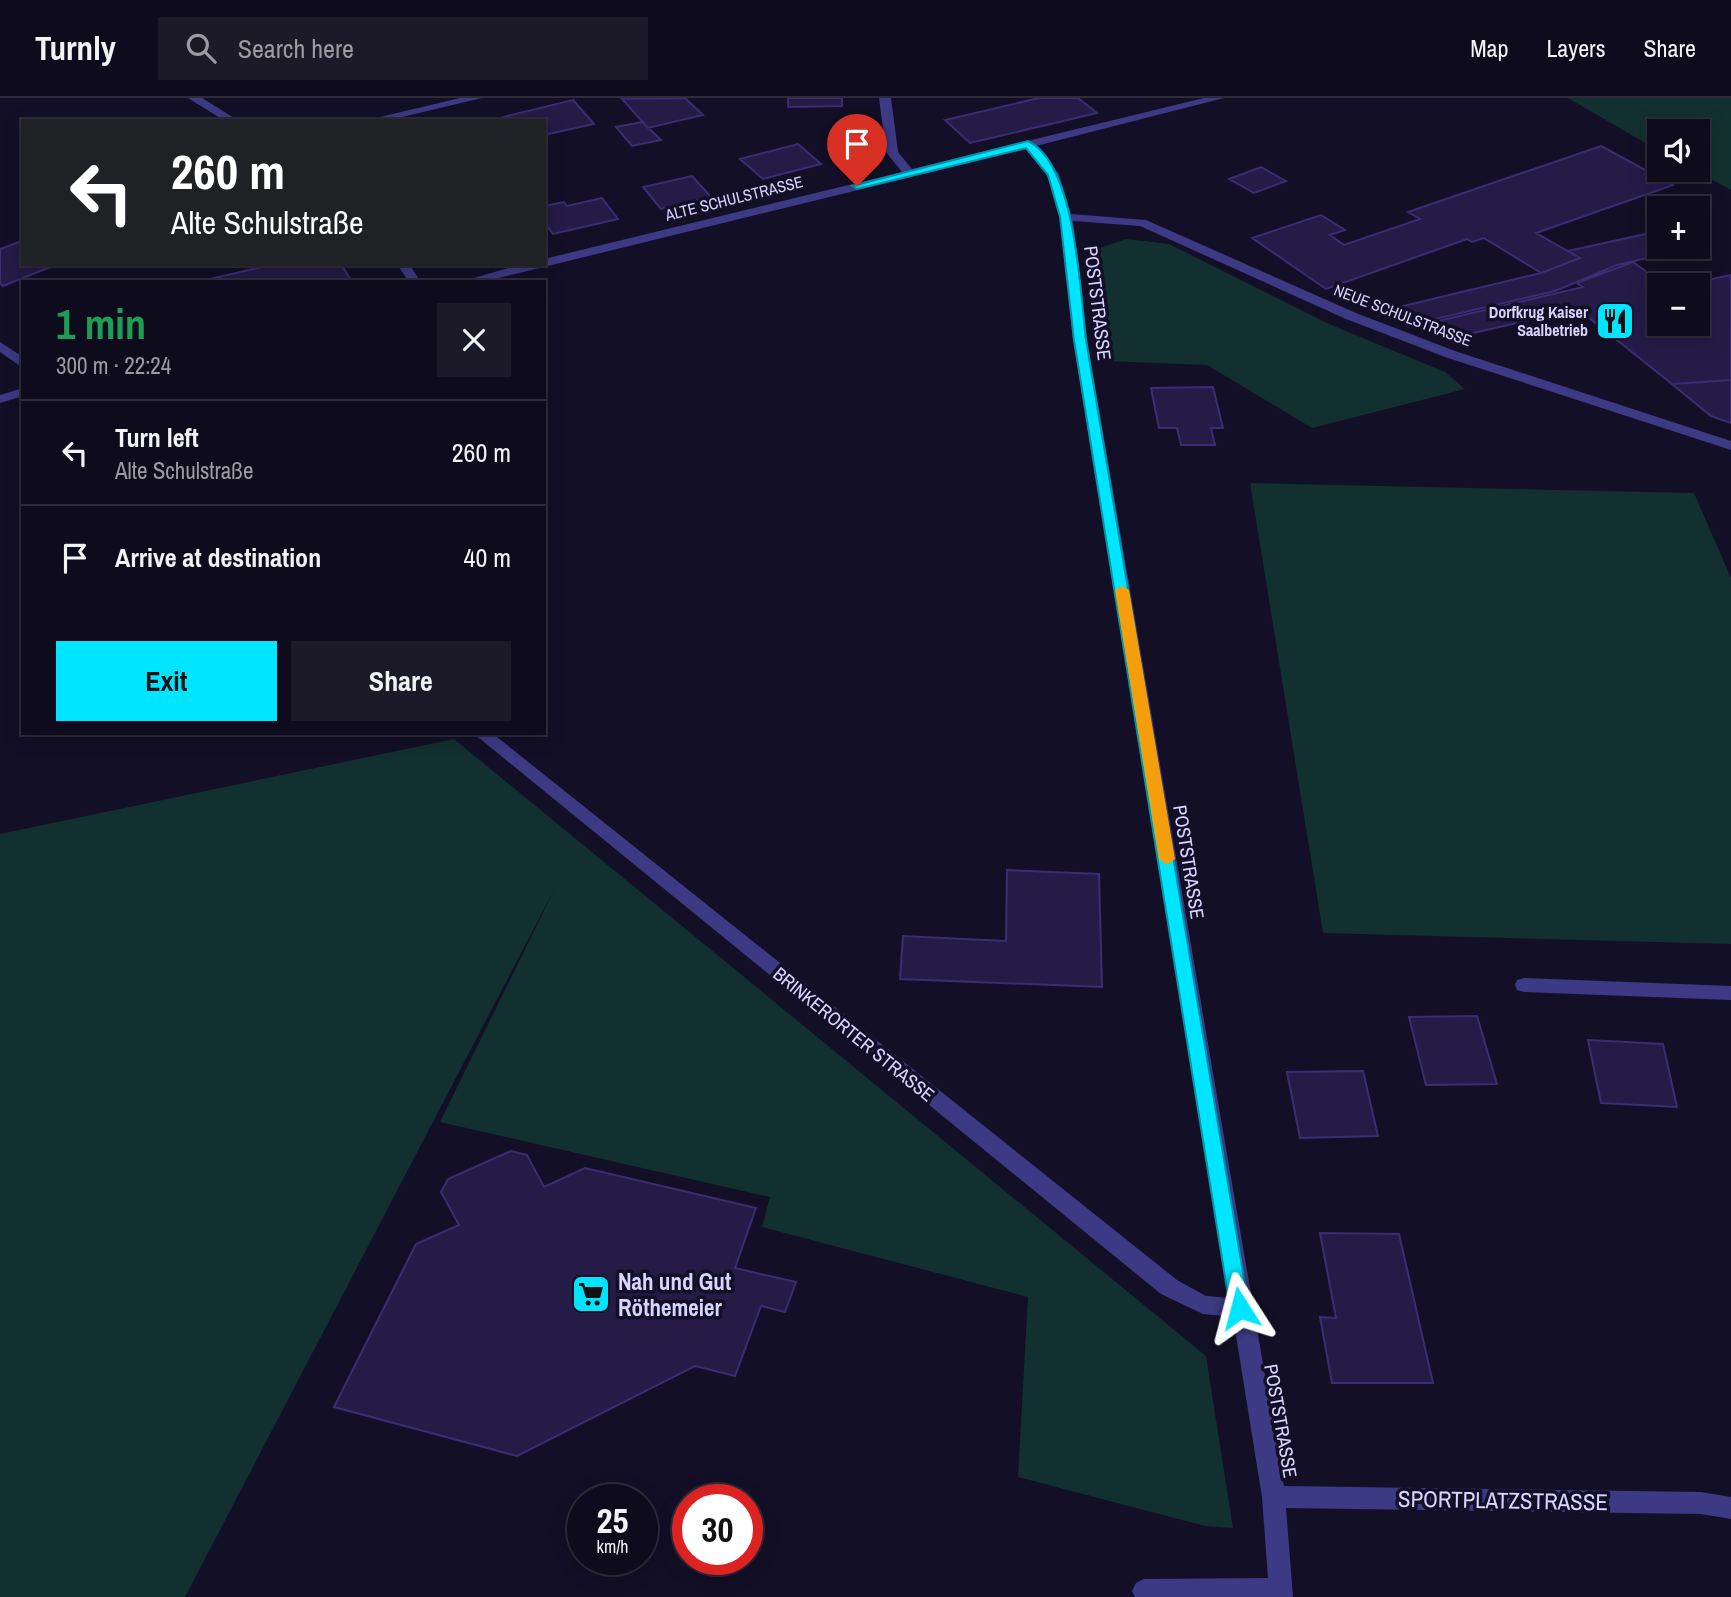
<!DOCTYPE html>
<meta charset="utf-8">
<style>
body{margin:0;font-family:"Archivo Narrow",sans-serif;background:#1c1929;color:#f1f3f6;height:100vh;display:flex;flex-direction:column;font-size:26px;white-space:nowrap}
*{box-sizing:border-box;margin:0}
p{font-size:23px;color:#9b9ba3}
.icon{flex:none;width:38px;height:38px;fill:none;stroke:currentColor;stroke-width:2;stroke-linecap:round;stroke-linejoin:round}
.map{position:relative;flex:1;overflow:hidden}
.details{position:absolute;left:21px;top:182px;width:525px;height:455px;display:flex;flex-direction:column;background:#0e0b1c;border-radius:0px;box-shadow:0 4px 18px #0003,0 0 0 2px #2e2b3b}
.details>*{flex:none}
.top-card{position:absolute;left:21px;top:21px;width:525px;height:147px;border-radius:0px;box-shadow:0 4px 18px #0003,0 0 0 2px #2e2b3b;background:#202124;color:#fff;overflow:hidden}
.tools{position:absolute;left:1647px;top:21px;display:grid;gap:14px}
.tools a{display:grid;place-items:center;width:63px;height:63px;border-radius:0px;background:#0e0b1c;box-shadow:0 4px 18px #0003,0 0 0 2px #2e2b3b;font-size:35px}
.speed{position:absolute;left:567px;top:1386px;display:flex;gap:14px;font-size:35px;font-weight:700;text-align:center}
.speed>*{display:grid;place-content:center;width:91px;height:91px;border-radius:50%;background:#0e0b1c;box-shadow:0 4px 18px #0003,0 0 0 2px #2e2b3b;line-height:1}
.speed small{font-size:18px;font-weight:400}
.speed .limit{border:10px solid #d22;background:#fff;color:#111}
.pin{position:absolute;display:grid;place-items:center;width:60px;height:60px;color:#fff;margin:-72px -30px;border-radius:50% 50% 50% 0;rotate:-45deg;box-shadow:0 0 7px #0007}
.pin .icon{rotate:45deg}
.me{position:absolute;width:77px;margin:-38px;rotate:351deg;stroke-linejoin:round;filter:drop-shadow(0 0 5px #0008)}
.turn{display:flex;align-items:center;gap:24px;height:147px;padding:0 35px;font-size:32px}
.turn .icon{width:91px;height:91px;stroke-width:2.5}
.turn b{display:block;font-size:49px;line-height:60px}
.round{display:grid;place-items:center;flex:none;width:74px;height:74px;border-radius:0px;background:#1c1929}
.overview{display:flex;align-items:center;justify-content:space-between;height:119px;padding:0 35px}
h1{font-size:42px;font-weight:800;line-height:52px;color:#1e9e55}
.primary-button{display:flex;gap:14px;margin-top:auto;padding:14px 35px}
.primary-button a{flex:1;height:80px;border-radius:0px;background:#00e5ff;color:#111;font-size:28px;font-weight:800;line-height:80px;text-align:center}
.primary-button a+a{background:#1c1929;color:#f1f3f6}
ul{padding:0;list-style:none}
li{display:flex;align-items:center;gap:21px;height:105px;padding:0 35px;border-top:2px solid #2e2b3b}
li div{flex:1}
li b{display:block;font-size:26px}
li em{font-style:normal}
header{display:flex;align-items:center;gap:42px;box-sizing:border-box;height:98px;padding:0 35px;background:#0e0b1c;border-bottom:2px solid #2e2b3b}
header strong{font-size:33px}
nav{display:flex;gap:38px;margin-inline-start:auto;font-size:24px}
.search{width:490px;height:63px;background:#1c1929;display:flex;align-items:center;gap:18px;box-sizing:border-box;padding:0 24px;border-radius:0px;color:#9b9ba3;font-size:26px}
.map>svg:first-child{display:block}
</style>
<header>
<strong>Turnly</strong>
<div class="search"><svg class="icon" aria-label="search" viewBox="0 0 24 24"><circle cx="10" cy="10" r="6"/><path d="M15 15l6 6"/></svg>Search here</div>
<nav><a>Map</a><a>Layers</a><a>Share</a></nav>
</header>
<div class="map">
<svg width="1731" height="1499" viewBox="0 0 1731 1499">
<rect width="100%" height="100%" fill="#130f26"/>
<!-- green -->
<path fill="#12302f" d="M 1568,0 L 1731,0 L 1731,92 L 1694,72 L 1698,72 L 1698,33 L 1659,33 L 1659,53 Z
M 1126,141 L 1169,146 L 1329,226 L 1445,274 L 1465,291 L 1312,330 L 1207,267 L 1106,263 L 1094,152 Z
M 1250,385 L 1694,395 L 1731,480 L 1731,846 L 1323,835 Z
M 454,641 L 1206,1258 L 1233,1430 L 1205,1428 L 1018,1379 L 1028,1199 L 762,1129 L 770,1099 L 440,1024 L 555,790 L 185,1499 L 0,1499 L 0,736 Z"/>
<!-- building -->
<path fill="#241b47" stroke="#3b2d73" stroke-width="2" fill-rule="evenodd" d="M 685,0 L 703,17 L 648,30 L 622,1 Z
M 788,0 L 842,0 L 842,8 L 788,9 Z
M 1039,0 L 1078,0 L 1097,15 L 970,45 L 945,22 Z
M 573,2 L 594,26 L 544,37 L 544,23 L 506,23 L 503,19 Z
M 642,24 L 661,42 L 632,48 L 616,29 Z
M 798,46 L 821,66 L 763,81 L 740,61 Z
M 1601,48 L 1673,87 L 1536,135 L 1580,160 L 1541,175 L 1484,140 L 1472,144 L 1467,141 L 1326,191 L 1252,140 L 1321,117 L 1345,132 L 1330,137 L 1344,147 L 1420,121 L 1408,114 Z
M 1261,69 L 1286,83 L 1254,95 L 1229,81 Z
M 692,78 L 711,99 L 661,111 L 643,89 Z
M 602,100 L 618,121 L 553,136 L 544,124 L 544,108 L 564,104 L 567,108 Z
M 1659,133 L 1659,149 L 1690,150 L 1617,167 L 1555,193 L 1414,226 L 1395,210 L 1541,175 L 1580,160 L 1568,153 Z
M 22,143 L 23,166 L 55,167 L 3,188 L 0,185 L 0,151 Z
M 1633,164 L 1663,186 L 1692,179 L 1699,184 L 1731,177 L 1731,282 L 1672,286 L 1578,211 L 1456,239 L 1438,223 L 1583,189 L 1577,185 ZM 1659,187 L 1698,187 L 1698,226 L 1659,226 Z
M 261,166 L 341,166 L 352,184 L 206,182 L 262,169 Z
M 1731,282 L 1731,325 L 1711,318 L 1672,286 Z
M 1213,289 L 1223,330 L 1211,330 L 1215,347 L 1181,347 L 1177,330 L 1159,330 L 1151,290 Z
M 1007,772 L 1099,776 L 1102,889 L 900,881 L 903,838 L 1006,843 Z
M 1477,918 L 1497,986 L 1426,987 L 1409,919 Z
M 1588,942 L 1663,946 L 1677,1009 L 1601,1005 Z
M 1363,973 L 1378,1038 L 1300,1040 L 1287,974 Z
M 511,1053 L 527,1057 L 544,1089 L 585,1070 L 756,1110 L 735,1170 L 796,1184 L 785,1214 L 761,1208 L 735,1278 L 695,1268 L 517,1358 L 334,1309 L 416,1146 L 459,1127 L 441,1094 L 448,1081 Z
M 1320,1135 L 1399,1136 L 1433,1285 L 1332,1285 L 1320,1219 L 1336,1220 Z"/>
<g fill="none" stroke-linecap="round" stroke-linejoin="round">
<!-- minor -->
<path fill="#3d3a85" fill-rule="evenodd" d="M 188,0 L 202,0 L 239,23 L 225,23 Z
M 460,0 L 482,0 L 385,23 L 363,23 Z
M 879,0 L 891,0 L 898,54 L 912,71 L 1204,0 L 1224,0 L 1036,48 L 1059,76 L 1071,116 L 1146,122 L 1356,215 L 1455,253 L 1731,343 L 1731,352 L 1445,259 L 1346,221 L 1140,128 L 1073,123 L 1087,241 L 1284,1388 L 1701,1394 L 1731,1399 L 1731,1421 L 1701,1416 L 1286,1410 L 1293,1499 L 1135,1499 L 1132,1493 L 1136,1485 L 1144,1481 L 1268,1480 L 1262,1399 L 1233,1219 L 1203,1216 L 1161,1196 L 473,635 L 492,635 L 1177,1182 L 1206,1198 L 1230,1200 L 1073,241 L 1060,119 L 1047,77 L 1026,51 L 482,184 L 460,184 L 522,166 L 544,166 L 544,161 L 902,74 L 886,54 Z
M 397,166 L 409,166 L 421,184 L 409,184 Z
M 0,244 L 23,259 L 23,270 L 0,254 Z
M 23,290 L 23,298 L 0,305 L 0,297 Z
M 1524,880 L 1731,888 L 1731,902 L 1524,894 L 1517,892 L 1515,887 L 1517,882 Z"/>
</g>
<!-- route -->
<path fill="#00e5ff" stroke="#0095a6" stroke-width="2" d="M 1028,43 C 1076,65 1080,194 1086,242 L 1249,1210 L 1247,1216 L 1240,1218 L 1233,1216 L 1230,1210 L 1074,242 L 1060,119 L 1048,77 L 1026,50 L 857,91 L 852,88 Z"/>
<!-- slow -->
<path fill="#f59e0b" d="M 1122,488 L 1129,492 L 1175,761 L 1167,767 L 1159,761 L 1115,492 Z"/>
<!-- icons -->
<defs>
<symbol id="restaurant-square" viewBox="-11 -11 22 22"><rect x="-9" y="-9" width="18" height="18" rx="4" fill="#00e5ff" stroke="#130f26"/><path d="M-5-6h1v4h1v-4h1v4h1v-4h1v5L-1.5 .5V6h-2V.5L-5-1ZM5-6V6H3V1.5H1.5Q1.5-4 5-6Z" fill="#111"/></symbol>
<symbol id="supermarket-square" viewBox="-11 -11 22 22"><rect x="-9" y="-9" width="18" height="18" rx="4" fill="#00e5ff" stroke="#130f26"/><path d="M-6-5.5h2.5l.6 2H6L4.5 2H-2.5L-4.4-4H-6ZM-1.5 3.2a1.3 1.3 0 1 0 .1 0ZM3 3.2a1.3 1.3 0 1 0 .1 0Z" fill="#111"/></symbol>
</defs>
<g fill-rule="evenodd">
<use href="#restaurant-square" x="1593" y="201" width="44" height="44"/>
<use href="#supermarket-square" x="569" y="1174" width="44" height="44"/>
</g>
<g text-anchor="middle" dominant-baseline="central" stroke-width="7" stroke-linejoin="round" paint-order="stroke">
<!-- far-street labels -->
<g font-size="16" fill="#d9d4ff" stroke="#130f26">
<text transform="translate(734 100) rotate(-14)">ALTE SCHULSTRASSE</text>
<text transform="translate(1403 217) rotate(21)">NEUE SCHULSTRASSE</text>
</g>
<!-- far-poi labels -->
<g font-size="16" font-weight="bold" fill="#d9d4ff" stroke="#130f26" text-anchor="end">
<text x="1588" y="214">Dorfkrug Kaiser<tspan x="1588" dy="18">Saalbetrieb</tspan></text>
</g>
<!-- street labels -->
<g font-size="19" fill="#d9d4ff" stroke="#130f26">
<text transform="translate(1098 205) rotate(83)">POSTSTRASSE</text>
<text transform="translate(1189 764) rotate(81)">POSTSTRASSE</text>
<text transform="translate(854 936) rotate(39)">BRINKERORTER STRASSE</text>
<text transform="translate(1281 1323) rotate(80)">POSTSTRASSE</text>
</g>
<!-- near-poi labels -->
<g font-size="23" font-weight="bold" fill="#d9d4ff" stroke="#130f26" text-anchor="start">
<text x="618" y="1183">Nah und Gut<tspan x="618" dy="26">Röthemeier</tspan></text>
</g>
<!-- near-street labels -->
<g font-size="23" fill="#d9d4ff" stroke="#130f26">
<text transform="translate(1503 1402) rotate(1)">SPORTPLATZSTRASSE</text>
</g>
</g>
</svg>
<div class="tools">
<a><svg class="icon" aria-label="sound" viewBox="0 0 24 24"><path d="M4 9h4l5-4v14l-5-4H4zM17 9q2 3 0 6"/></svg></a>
<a>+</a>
<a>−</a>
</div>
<div class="speed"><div>25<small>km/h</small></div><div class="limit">30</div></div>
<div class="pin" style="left:857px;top:88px;background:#d93025"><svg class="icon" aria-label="arrive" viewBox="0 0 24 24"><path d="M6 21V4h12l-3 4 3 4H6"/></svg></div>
<svg class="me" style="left:1240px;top:1210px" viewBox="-20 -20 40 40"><path d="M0-17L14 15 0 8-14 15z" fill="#00e5ff" stroke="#fff" stroke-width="4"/></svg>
<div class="top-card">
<div class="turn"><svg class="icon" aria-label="left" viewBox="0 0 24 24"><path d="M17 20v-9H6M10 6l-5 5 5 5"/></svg><div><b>260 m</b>Alte Schulstraße</div></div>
</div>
<section class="details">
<div class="overview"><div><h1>1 min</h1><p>300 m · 22:24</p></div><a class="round"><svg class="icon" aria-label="close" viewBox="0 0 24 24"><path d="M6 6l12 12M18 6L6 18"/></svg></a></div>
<ul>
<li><svg class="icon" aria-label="left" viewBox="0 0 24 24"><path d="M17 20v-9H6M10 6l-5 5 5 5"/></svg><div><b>Turn left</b><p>Alte Schulstraße</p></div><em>260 m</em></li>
<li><svg class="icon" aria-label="arrive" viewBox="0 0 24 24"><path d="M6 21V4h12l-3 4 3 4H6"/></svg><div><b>Arrive at destination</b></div><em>40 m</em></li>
</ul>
<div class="primary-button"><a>Exit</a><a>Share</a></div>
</section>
</div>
